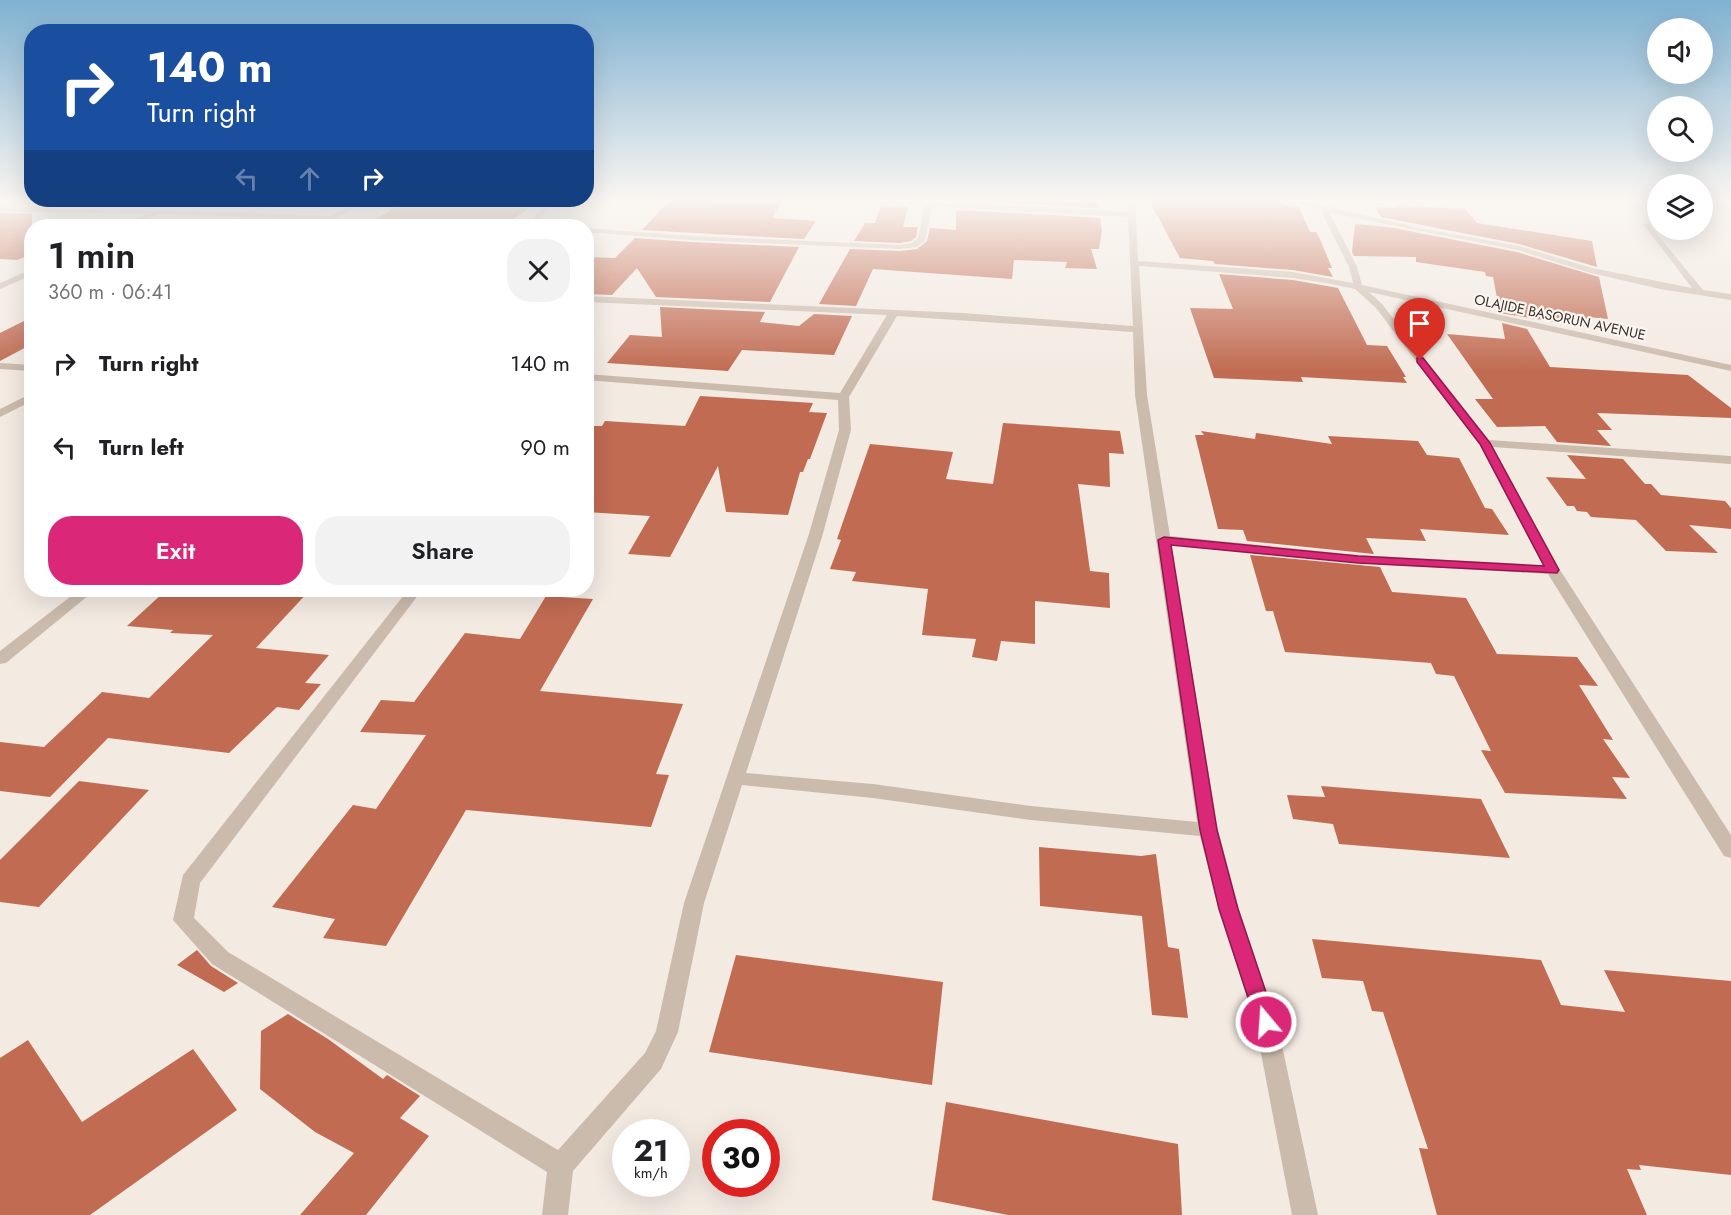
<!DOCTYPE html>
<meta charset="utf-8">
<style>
body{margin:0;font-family:Jost,sans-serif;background:#f2f2f2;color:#202124;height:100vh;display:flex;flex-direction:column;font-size:22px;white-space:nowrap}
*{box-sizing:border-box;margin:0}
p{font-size:20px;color:#757577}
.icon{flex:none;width:33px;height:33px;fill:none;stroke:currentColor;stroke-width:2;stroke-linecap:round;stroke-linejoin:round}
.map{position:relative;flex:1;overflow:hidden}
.drawer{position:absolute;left:24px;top:219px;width:570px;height:378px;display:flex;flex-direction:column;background:#fff;border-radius:24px;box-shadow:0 6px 24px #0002}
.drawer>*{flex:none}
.top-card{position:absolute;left:24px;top:24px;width:570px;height:183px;border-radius:24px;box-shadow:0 6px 24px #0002;background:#1a4fa0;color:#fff;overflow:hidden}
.buttons{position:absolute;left:1647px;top:18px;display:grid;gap:12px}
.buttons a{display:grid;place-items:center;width:66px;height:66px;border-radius:50%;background:#fff;box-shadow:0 6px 24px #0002;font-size:30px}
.speed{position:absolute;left:612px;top:1119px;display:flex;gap:12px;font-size:30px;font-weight:700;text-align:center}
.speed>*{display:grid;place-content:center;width:78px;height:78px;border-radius:50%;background:#fff;box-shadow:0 6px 24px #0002;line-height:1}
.speed small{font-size:15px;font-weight:400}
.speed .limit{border:9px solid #d22;background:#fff;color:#111}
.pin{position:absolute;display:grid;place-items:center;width:51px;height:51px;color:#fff;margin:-62px -26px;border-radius:50% 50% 50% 0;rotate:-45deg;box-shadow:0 0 6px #0007}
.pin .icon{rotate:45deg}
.me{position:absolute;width:66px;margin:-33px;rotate:342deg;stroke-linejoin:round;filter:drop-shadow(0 0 4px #0008)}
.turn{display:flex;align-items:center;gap:21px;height:126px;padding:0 24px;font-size:27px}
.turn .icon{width:78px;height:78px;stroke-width:2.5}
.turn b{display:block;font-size:42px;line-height:51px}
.lanes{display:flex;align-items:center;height:57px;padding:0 24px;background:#0003;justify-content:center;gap:30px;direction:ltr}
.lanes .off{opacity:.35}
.round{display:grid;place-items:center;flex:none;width:63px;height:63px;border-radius:24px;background:#f2f2f2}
.overview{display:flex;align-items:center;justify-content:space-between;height:102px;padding:0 24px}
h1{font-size:36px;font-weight:600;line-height:45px}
.cta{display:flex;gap:12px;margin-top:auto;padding:12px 24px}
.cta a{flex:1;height:69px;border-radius:24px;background:#db2777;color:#fff;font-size:24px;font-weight:600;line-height:69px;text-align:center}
.cta a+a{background:#f2f2f2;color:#202124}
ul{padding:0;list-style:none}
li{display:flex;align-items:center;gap:18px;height:84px;padding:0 24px}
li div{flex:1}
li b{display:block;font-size:22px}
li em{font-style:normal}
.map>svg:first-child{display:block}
</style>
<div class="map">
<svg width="1731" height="1215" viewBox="0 0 1731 1215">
<rect width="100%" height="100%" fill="#f3eae2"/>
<!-- building -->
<path fill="#c16b52" d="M 407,200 L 540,200 L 504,226 L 438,222 L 432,226 L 365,226 Z
M 670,200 L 781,203 L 772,218 L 816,221 L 804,239 L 642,230 Z
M 965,200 L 1096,200 L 1098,208 Z
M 1149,200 L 1280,200 L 1282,205 L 1299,207 L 1310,232 L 1316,232 L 1320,239 L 1332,268 L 1328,268 L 1333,277 L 1293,270 L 1215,264 L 1213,261 L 1180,258 Z
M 1396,205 L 1465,209 L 1477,223 L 1592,241 L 1597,267 L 1519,244 L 1381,217 L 1375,207 L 1398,208 Z
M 881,206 L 908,207 L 903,227 L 918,227 L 916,237 L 911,241 L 900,243 L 854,241 L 865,223 L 875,223 Z
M 956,210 L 1100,218 L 1102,231 L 1099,249 L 1091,249 L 1097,269 L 1065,268 L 1067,262 L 1014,260 L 1012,279 L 873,269 L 856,306 L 819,304 L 850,249 L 900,251 L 917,249 L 927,241 L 930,228 L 956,230 Z
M 0,213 L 32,214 L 32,254 L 17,260 L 0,259 Z
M 1355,224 L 1388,227 L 1517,252 L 1599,277 L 1608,319 L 1588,317 L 1586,327 L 1500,313 L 1493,277 L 1486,276 L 1485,272 L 1416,262 L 1416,257 L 1354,256 L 1352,252 Z
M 635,238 L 691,242 L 799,247 L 770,302 L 656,297 L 637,268 L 612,295 L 586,294 L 586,257 L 615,258 Z
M 1219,274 L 1293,280 L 1338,288 L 1367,345 L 1387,346 L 1406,377 L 1403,377 L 1407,383 L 1301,377 L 1303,382 L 1214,378 L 1190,308 L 1233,309 Z
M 660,307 L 765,312 L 760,322 L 799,326 L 814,314 L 852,316 L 834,355 L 742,350 L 728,371 L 607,363 L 630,335 L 662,337 Z
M 32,317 L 32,344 L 0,361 L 0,333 Z
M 1502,323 L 1527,329 L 1550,367 L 1688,375 L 1731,408 L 1731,418 L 1597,413 L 1612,430 L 1597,430 L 1611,446 L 1557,442 L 1545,426 L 1497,427 L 1475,399 L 1493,399 L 1447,334 L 1505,339 Z
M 700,396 L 813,403 L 809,412 L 827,413 L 810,459 L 808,459 L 803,472 L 800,472 L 788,515 L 726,512 L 718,466 L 670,557 L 628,554 L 650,516 L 586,512 L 586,426 L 602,426 L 605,421 L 685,426 Z
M 1003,423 L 1120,431 L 1124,454 L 1109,453 L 1110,487 L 1078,484 L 1090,571 L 1109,573 L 1110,608 L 1035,601 L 1035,644 L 1001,641 L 997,661 L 972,657 L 976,639 L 922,635 L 928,589 L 852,581 L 856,572 L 830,569 L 841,540 L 837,539 L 870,444 L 953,452 L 946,479 L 993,484 Z
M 1201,431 L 1255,439 L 1256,433 L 1332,444 L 1328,436 L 1418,441 L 1427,455 L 1459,458 L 1485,508 L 1492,509 L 1509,535 L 1420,529 L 1426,541 L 1366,538 L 1374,554 L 1247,541 L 1243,530 L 1218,529 L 1195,435 L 1204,435 Z
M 1567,455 L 1623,459 L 1645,484 L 1651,484 L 1661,495 L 1725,501 L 1731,508 L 1731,529 L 1689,525 L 1718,553 L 1666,551 L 1636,520 L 1591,517 L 1587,512 L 1577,511 L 1574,506 L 1567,506 L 1546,477 L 1586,479 Z
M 1250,555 L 1380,567 L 1392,592 L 1466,598 L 1497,654 L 1577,657 L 1598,686 L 1579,685 L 1613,740 L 1603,739 L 1630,778 L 1612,777 L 1627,799 L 1505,793 L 1481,750 L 1491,751 L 1454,676 L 1436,674 L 1431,663 L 1285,652 L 1273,611 L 1266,611 Z
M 180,590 L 310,590 L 256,648 L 329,655 L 305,683 L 321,684 L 299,710 L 277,707 L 229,753 L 108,738 L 50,797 L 0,791 L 0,742 L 44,747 L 102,692 L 149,698 L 213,635 L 170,633 L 173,630 L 127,626 L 163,593 L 180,594 Z
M 546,596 L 593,599 L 540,691 L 683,704 L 656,774 L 669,775 L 651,827 L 466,810 L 386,946 L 323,938 L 335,919 L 272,907 L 353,805 L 376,809 L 426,735 L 360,732 L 381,700 L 414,702 L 465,633 L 520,639 Z
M 79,781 L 149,790 L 39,907 L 0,902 L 0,860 Z
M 1321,786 L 1481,799 L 1510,858 L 1339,844 L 1333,824 L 1293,819 L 1287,795 L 1325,797 Z
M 1039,847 L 1141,856 L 1156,854 L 1168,947 L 1179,949 L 1188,1018 L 1152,1015 L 1142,916 L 1040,906 Z
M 1312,939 L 1541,960 L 1561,1005 L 1625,1012 L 1604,970 L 1731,981 L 1731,1175 L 1639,1165 L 1641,1170 L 1627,1169 L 1647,1215 L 1437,1215 L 1419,1148 L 1428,1149 L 1383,1012 L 1372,1011 L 1363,981 L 1322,978 Z
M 197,950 L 211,966 L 238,983 L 224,992 L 177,965 Z
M 736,955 L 943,982 L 932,1085 L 709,1052 Z
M 288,1014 L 328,1039 L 383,1079 L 387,1075 L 420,1096 L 400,1118 L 429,1136 L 366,1215 L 300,1215 L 354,1153 L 315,1132 L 260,1089 L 261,1031 Z
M 28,1040 L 82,1122 L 193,1049 L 237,1110 L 90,1215 L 0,1215 L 0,1058 Z
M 946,1102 L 1178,1144 L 1182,1215 L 1008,1215 L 932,1200 Z"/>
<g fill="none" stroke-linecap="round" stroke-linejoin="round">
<!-- minor -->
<path fill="#cbbbad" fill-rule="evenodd" d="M 267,200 L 276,200 L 255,213 L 331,216 L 360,200 L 369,200 L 324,225 L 320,223 L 324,220 L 158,214 L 132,226 L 123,226 L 147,214 L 0,211 L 0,207 L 244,213 Z
M 547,200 L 554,200 L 537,223 L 545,226 L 531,226 L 529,223 Z
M 867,200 L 917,200 L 1128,212 L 1127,200 L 1135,200 L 1138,261 L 1293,272 L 1353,283 L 1349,267 L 1322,213 L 1323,210 L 1282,200 L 1304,201 L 1419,228 L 1519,246 L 1592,268 L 1692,288 L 1644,225 L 1648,223 L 1703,290 L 1731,294 L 1731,300 L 1660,289 L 1587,272 L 1518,250 L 1330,213 L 1357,267 L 1362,285 L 1731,365 L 1731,371 L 1369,292 L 1382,304 L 1489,440 L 1731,456 L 1731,464 L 1493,447 L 1560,570 L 1731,835 L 1731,858 L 1724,856 L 1548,574 L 1358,563 L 1171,545 L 1218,830 L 1239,909 L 1277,1022 L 1318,1215 L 1292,1215 L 1255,1022 L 1219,909 L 1200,836 L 1031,820 L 873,798 L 742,785 L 704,903 L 678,1032 L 661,1069 L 573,1171 L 568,1215 L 542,1215 L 547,1172 L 212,964 L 173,920 L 183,875 L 408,590 L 422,590 L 200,883 L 194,918 L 228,952 L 558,1150 L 645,1053 L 656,1031 L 684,903 L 808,537 L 839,430 L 838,400 L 586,380 L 586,374 L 840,393 L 887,315 L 586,302 L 586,296 L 963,313 L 1133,326 L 1128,217 L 932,206 L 925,241 L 917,247 L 900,249 L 691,240 L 586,232 L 586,228 L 691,236 L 900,245 L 912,243 L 918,238 L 925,205 ZM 1139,266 L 1293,278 L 1326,283 L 1355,289 L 1376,308 L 1479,444 L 1543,565 L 1358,555 L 1170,536 L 1147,395 ZM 897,316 L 1133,332 L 1135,395 L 1197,822 L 1031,806 L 873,784 L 746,773 L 822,537 L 851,430 L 849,397 Z
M 32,269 L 32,275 L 0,289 L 0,283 Z
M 0,363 L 32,365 L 32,371 L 0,369 Z
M 32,393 L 32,401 L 0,417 L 0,409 Z
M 79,590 L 95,590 L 6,663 L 0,664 L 0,651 Z"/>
</g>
<!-- sky -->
<linearGradient id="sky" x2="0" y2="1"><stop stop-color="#7fb1d1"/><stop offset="0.54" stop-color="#faf6f2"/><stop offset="1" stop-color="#faf6f2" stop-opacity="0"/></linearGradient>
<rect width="1731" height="371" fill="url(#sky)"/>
<!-- route -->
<path fill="#db2777" stroke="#8e194d" stroke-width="1.5" d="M 1417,358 L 1423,358 L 1490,443 L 1559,570 L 1557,573 L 1358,563 L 1171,545 L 1217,830 L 1238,909 L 1276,1022 L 1273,1028 L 1266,1031 L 1259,1028 L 1256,1022 L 1219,909 L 1200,830 L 1158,540 L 1164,537 L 1358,556 L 1544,566 L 1480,444 L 1417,362 Z"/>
<g text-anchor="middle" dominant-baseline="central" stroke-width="4.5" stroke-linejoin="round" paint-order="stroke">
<!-- far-street labels -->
<g font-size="14" fill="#3a302c" stroke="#faf5ee">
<text transform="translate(1560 317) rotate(12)">OLAJIDE BASORUN AVENUE</text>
</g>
</g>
</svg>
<div class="buttons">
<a><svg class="icon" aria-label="sound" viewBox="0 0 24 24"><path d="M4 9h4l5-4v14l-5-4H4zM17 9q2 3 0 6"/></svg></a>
<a><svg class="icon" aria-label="search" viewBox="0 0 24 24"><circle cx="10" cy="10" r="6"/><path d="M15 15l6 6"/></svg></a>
<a><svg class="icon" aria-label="layers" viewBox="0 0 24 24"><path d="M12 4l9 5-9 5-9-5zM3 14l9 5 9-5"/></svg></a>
</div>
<div class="speed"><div>21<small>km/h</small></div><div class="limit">30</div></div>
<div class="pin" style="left:1420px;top:360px;background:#d93025"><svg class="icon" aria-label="arrive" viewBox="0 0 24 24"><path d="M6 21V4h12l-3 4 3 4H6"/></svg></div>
<svg class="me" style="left:1266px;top:1022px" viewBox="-20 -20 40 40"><circle r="17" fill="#db2777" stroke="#fff" stroke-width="3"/><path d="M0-11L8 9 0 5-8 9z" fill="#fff"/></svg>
<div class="top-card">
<div class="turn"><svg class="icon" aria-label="right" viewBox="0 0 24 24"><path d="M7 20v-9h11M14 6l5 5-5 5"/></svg><div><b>140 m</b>Turn right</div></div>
<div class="lanes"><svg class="icon off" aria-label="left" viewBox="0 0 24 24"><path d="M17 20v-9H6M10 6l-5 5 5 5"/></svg><svg class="icon off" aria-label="ahead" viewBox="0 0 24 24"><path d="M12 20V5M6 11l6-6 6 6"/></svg><svg class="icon" aria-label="right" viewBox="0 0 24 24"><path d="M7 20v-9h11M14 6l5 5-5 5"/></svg></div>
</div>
<section class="drawer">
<div class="overview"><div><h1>1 min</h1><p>360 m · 06:41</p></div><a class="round"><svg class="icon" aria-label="close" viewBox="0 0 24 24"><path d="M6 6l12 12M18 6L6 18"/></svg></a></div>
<ul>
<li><svg class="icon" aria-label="right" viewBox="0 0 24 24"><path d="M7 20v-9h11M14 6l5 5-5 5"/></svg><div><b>Turn right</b></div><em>140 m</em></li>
<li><svg class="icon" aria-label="left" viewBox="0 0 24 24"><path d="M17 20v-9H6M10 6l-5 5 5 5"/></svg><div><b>Turn left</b></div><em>90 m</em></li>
</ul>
<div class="cta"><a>Exit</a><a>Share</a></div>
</section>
</div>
